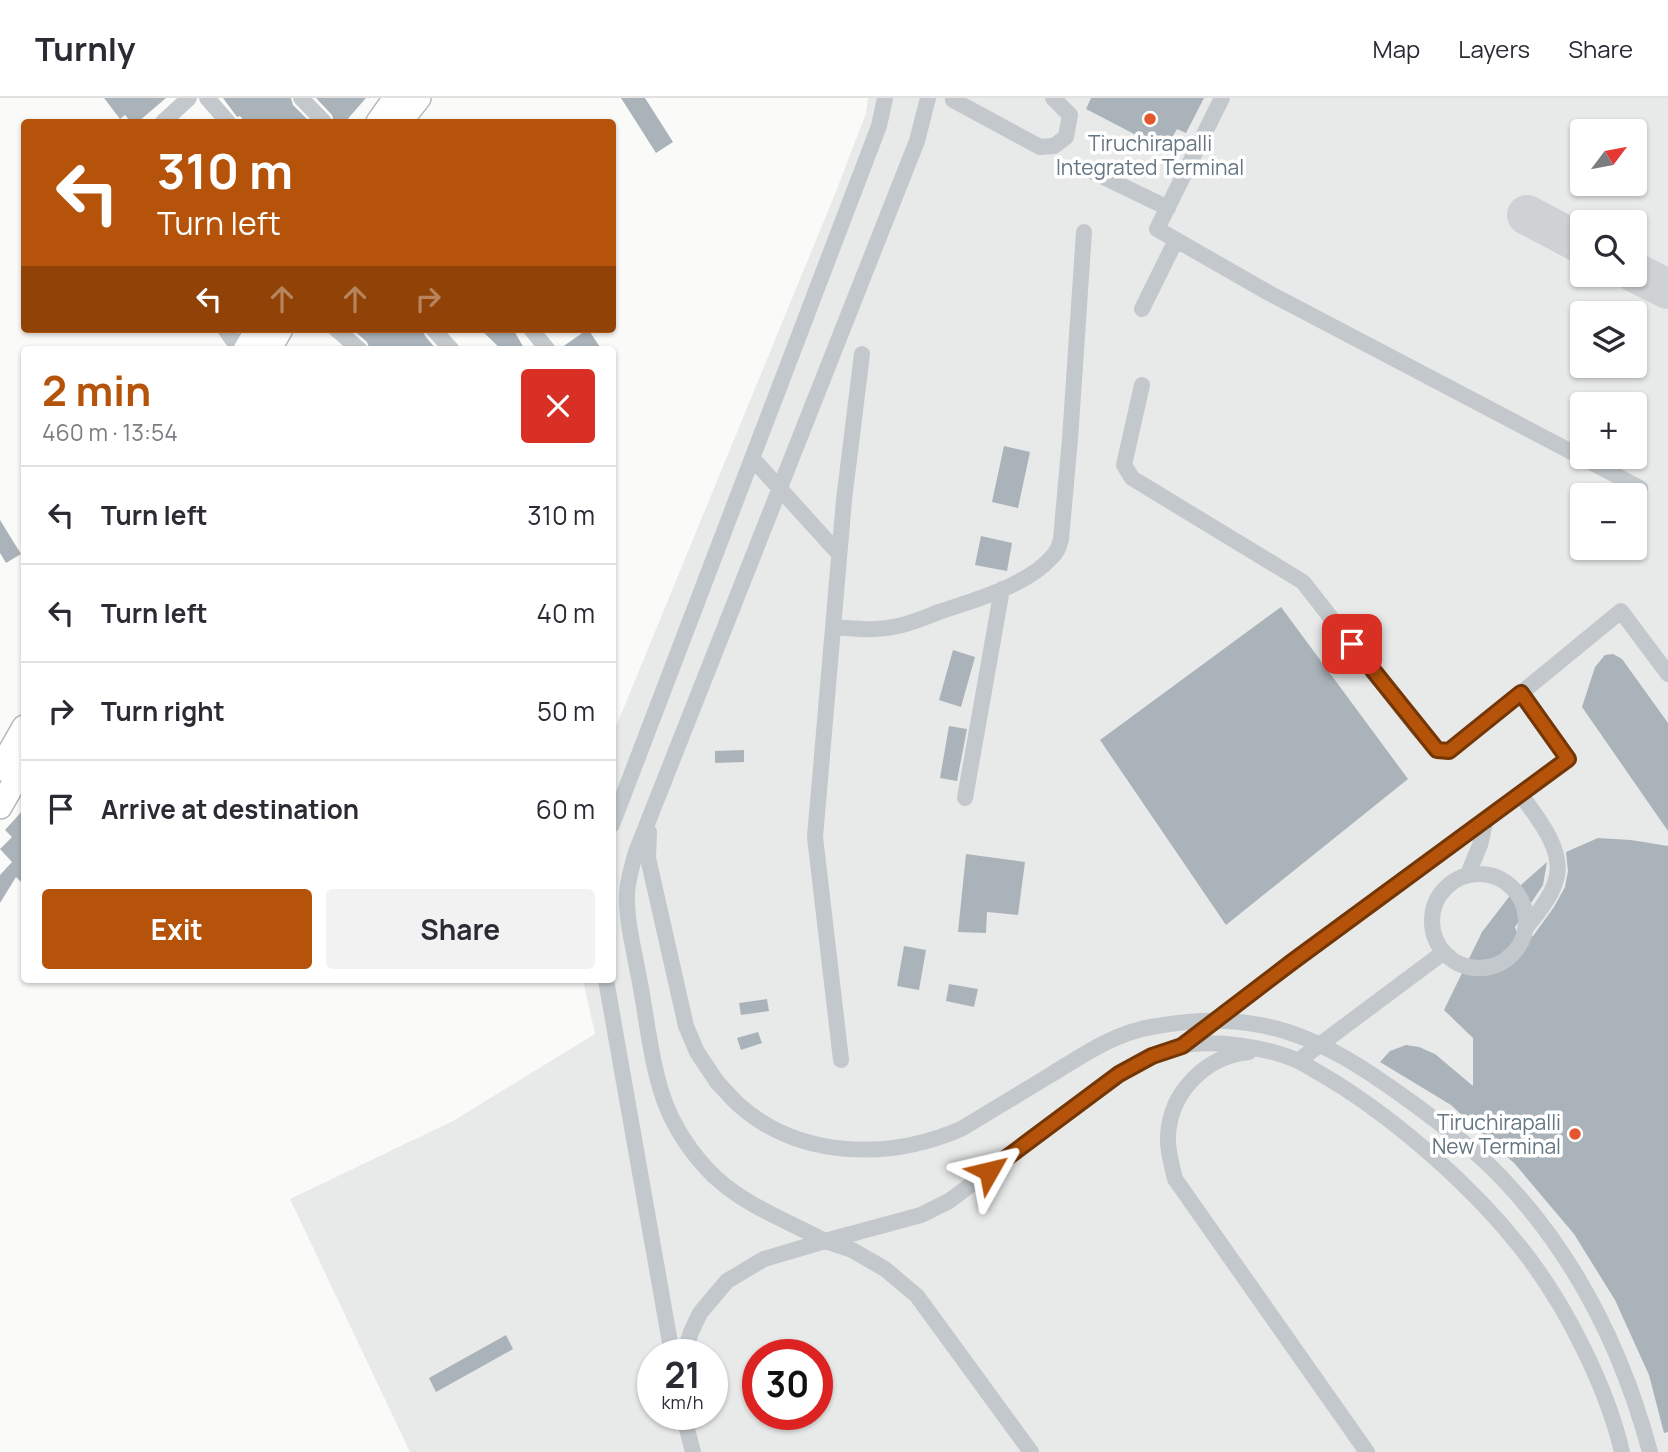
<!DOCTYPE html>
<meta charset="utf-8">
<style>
body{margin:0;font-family:Manrope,sans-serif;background:#f2f2f3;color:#2b2b33;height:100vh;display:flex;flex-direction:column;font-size:26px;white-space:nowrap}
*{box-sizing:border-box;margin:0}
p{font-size:23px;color:#7c7c81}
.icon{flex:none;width:38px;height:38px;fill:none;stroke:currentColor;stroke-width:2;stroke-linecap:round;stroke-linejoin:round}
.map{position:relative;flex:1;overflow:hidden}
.panel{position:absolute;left:21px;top:248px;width:595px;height:637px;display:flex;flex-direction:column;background:#fff;border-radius:7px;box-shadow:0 2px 5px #0004}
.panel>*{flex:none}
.top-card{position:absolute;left:21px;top:21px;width:595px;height:214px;border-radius:7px;box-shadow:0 2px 5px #0004;background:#b45309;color:#fff;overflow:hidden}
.needle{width:46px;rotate:58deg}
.controls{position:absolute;left:1570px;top:21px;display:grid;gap:14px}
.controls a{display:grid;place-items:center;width:77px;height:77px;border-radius:7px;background:#fff;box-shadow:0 2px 5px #0004;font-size:35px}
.speed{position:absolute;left:637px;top:1241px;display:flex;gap:14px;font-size:35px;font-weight:700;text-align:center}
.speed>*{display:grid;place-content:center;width:91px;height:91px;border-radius:50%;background:#fff;box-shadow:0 2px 5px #0004;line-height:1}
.speed small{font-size:18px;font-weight:400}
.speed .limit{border:10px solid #d22;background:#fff;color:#111}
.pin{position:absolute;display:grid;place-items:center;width:60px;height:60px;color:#fff;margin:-30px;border-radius:14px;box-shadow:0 4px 10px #0006}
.me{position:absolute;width:77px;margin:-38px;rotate:53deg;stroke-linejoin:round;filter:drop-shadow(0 0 5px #0008)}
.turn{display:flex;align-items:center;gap:24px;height:147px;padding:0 21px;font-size:32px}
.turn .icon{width:91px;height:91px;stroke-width:2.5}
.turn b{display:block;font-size:49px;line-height:60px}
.lanes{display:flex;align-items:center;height:66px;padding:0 21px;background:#0003;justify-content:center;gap:35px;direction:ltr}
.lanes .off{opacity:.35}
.round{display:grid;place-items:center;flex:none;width:74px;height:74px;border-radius:7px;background:#f2f2f3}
.overview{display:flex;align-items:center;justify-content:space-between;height:119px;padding:0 21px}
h1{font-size:42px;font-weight:700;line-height:52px;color:#b45309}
.primary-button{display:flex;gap:14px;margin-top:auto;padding:14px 21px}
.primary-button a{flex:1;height:80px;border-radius:7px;background:#b45309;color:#fff;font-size:28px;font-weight:700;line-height:80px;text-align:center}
.primary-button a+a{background:#f2f2f3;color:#2b2b33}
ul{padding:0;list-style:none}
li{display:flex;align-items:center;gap:21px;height:98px;padding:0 21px;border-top:2px solid #e1e1e2}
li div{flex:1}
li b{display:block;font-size:26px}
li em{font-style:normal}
header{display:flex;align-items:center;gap:42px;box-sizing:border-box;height:98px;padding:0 35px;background:#fff;border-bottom:2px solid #e1e1e2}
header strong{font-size:33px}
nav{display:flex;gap:38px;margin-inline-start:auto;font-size:24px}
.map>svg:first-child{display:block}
</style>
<header>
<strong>Turnly</strong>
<nav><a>Map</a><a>Layers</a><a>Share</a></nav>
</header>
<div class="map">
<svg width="1668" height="1354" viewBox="0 0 1668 1354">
<rect width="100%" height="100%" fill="#fafaf8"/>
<!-- built -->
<path fill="#e8e9e9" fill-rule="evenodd" d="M 868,0 L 1668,0 L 1668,1354 L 410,1354 L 290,1101 L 453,1023 L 595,936 L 583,882 L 612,882 L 613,636 L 837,91 L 866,15 ZM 1582,33 L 1634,33 L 1634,86 L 1582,86 ZM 1582,124 L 1634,124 L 1634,177 L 1582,177 ZM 1582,215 L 1634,215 L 1634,268 L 1582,268 ZM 1582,306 L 1634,306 L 1634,359 L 1582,359 ZM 1582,397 L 1634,397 L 1634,450 L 1582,450 ZM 653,1256 L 712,1256 L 712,1316 L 653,1316 ZM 758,1256 L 817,1256 L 817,1316 L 758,1316 Z"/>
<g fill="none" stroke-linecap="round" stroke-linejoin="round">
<!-- taxiway -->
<path stroke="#ced2d4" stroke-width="40" d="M 1527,117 L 1582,146
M 1634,174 L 1668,191"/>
</g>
<!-- building -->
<path fill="#aab3b9" d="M 104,0 L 166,0 L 138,24 L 131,24 L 125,17 L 120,21 Z
M 223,0 L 291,0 L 293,7 L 310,24 L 245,24 L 240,18 L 237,19 Z
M 316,0 L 366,0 L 345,24 L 334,24 L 332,17 Z
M 621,0 L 645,0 L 673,44 L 656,55 Z
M 1091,0 L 1204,0 L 1186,35 L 1177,31 L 1165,52 L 1086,11 Z
M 352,231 L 423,231 L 425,238 L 437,252 L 370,252 L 367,244 Z
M 480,231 L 513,231 L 525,252 L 502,252 Z
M 588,231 L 602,252 L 558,252 Z
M 1004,348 L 1030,354 L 1018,410 L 992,404 Z
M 0,422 L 21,456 L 6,465 L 0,455 Z
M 981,438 L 1012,445 L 1007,473 L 975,467 Z
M 1281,509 L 1408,681 L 1226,827 L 1100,642 Z
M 953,552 L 975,559 L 961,609 L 939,602 Z
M 1613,556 L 1622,561 L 1668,625 L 1668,733 L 1582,609 L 1595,569 L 1605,557 Z
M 949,628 L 967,631 L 957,683 L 940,680 Z
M 744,652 L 744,664 L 715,665 L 715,653 Z
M 24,711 L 24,787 L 16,779 L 0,805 L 0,777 L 12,764 L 0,751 L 12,739 L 5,732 Z
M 1598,740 L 1631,742 L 1668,748 L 1668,1334 L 1664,1335 L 1649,1277 L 1615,1202 L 1574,1136 L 1515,1066 L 1451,1007 L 1380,964 L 1390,953 L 1406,947 L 1419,949 L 1435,956 L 1473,988 L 1473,940 L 1444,912 L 1482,834 L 1512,795 L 1547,764 L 1543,787 L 1515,829 L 1519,840 L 1524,841 L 1533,838 L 1554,809 L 1565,789 L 1568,773 L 1566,754 Z
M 966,756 L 1025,764 L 1018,817 L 987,814 L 986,835 L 958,834 Z
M 904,848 L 926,852 L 919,892 L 897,888 Z
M 949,886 L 978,891 L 974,909 L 946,903 Z
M 767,901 L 769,913 L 741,917 L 739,905 Z
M 758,934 L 762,945 L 741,952 L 737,940 Z
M 506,1237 L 513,1251 L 436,1294 L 429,1280 Z"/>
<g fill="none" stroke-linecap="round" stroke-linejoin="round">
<defs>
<path id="highway" d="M 378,24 L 395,0
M 400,24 L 419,0
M 245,252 L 257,231
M 269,252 L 281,231
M 0,671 L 24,629
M 0,709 L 24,667"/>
</defs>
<!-- highway casing -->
<use href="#highway" stroke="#b4b9bd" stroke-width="26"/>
<!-- minor -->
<path stroke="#c3c8cc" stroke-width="16" d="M 207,0 L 228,24
M 301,0 L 324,24
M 928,0 L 917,43 L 636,754 C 632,767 628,781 627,795 C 626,825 635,856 640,885 C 647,923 651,963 663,999 C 673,1029 693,1058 715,1079 C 746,1108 788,1123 825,1143 L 921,1117 L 949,1103 C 987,1075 1025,1046 1064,1018 C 1100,991 1136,958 1181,948 C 1213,941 1266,949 1296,962 C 1307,967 1317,974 1328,980 C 1399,1023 1478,1093 1528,1159 C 1568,1212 1607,1290 1622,1354
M 1222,0 L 1157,131 L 1269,195 L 1640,390
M 953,2 L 1040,49 L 1054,48 L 1066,39 L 1070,17 L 1053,0
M 163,24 L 189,0
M 1089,72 L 1168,110
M 1142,211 L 1176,142
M 225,231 L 240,252
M 336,231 L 360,252
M 433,231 L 452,252
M 531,231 L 548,252
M 1142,287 L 1124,367 L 1132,380 L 1303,484 L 1417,630 L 1437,652 L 1449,653 L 1521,595
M 752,360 L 839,456
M 833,529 C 855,531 876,533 898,528 C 912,525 926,519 939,514 C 974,502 1026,488 1051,460 C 1057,455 1059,449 1061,441 L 1070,341 L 1084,134
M 1520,696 C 1537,719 1567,754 1555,785 C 1549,802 1536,817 1525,831
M 965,700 L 1002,491
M 612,727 L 879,28 L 885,0
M 649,734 L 648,760 L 686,928 L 697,954 L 717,984
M 1468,776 L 1480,747 L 1486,721
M1432 823a47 47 0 1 1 94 0a47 47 0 1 1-94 0Z
M 606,882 L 672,1256
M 1183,948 L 1291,864 L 1568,661 L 1521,595 L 1621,513 L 1668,576
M 1249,954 C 1206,958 1170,994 1168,1038 C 1167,1053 1172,1067 1175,1081 L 1367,1354
M 841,962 L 815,739 L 844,402 L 862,256
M 1298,963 L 1444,854
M 684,1256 L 691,1234 L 700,1215 L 727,1183 L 764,1161 L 825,1143 L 852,1152 L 885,1171 L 917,1198 L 1031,1354
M 683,1316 L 693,1354"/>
<!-- highway -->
<use href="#highway" stroke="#fff" stroke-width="23"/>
<!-- minor-bridge -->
<path stroke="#c3c8cc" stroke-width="16" d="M 717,984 C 724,991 731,1000 739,1007 C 800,1061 889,1062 961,1031 C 991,1013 1022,994 1052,976 C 1083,957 1115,935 1151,929 C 1261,909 1320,938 1407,1001 C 1439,1024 1472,1049 1500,1078 C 1576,1157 1622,1250 1650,1354"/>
</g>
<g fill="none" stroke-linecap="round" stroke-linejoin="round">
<defs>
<path id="route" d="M 989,1073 L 1119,976 L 1152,958 L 1182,948 L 1292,864 L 1568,661 L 1521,595 L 1449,653 L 1437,652 L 1352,546"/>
</defs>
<!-- route casing -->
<use href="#route" stroke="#753606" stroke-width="18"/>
<!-- route -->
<use href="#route" stroke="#b45309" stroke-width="12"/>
</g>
<!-- markers -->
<g fill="#e4572e" stroke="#fff" stroke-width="2.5">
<circle cx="1150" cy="21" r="7"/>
<circle cx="1575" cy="1036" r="7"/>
</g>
<g text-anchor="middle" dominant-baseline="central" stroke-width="7" stroke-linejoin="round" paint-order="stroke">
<!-- poi labels -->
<g font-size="21" fill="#657683" stroke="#fff">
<text x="1150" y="45">Tiruchirapalli<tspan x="1150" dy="24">Integrated Terminal</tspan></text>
<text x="1561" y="1024" text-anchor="end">Tiruchirapalli<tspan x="1561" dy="24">New Terminal</tspan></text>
</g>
</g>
</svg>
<div class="controls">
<a><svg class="needle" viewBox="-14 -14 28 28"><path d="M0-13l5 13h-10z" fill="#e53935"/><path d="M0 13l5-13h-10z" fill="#7c7c81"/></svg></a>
<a><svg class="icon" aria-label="search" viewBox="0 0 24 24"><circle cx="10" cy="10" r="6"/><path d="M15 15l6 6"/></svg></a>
<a><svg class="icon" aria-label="layers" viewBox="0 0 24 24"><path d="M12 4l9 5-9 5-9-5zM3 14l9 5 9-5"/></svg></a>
<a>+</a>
<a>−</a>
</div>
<div class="speed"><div>21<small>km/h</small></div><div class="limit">30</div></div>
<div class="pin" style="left:1352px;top:546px;background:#d93025"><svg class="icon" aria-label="arrive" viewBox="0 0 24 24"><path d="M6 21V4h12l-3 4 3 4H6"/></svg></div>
<svg class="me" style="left:989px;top:1073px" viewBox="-20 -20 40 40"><path d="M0-17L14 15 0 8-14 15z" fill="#b45309" stroke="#fff" stroke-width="4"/></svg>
<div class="top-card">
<div class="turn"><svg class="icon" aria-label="left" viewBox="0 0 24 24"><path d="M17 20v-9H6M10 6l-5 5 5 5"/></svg><div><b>310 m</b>Turn left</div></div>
<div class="lanes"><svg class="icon" aria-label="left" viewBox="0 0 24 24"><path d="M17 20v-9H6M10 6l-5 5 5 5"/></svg><svg class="icon off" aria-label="ahead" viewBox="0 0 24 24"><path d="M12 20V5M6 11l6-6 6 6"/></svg><svg class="icon off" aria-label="ahead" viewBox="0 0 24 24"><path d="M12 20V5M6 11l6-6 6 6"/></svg><svg class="icon off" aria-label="right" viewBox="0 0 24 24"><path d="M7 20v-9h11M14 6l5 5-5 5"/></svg></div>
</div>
<section class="panel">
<div class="overview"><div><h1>2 min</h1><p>460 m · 13:54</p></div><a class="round" style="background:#d93025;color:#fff"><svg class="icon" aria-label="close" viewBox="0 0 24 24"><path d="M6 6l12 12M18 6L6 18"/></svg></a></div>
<ul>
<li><svg class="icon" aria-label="left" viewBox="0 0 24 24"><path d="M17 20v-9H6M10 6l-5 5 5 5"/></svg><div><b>Turn left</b></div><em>310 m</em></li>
<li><svg class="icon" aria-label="left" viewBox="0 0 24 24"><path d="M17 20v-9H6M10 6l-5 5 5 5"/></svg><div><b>Turn left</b></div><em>40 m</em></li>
<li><svg class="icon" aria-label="right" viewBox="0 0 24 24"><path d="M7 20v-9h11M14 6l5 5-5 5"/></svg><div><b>Turn right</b></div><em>50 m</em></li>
<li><svg class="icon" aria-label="arrive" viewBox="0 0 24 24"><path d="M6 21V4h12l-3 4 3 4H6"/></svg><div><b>Arrive at destination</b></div><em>60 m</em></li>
</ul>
<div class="primary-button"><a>Exit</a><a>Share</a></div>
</section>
</div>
